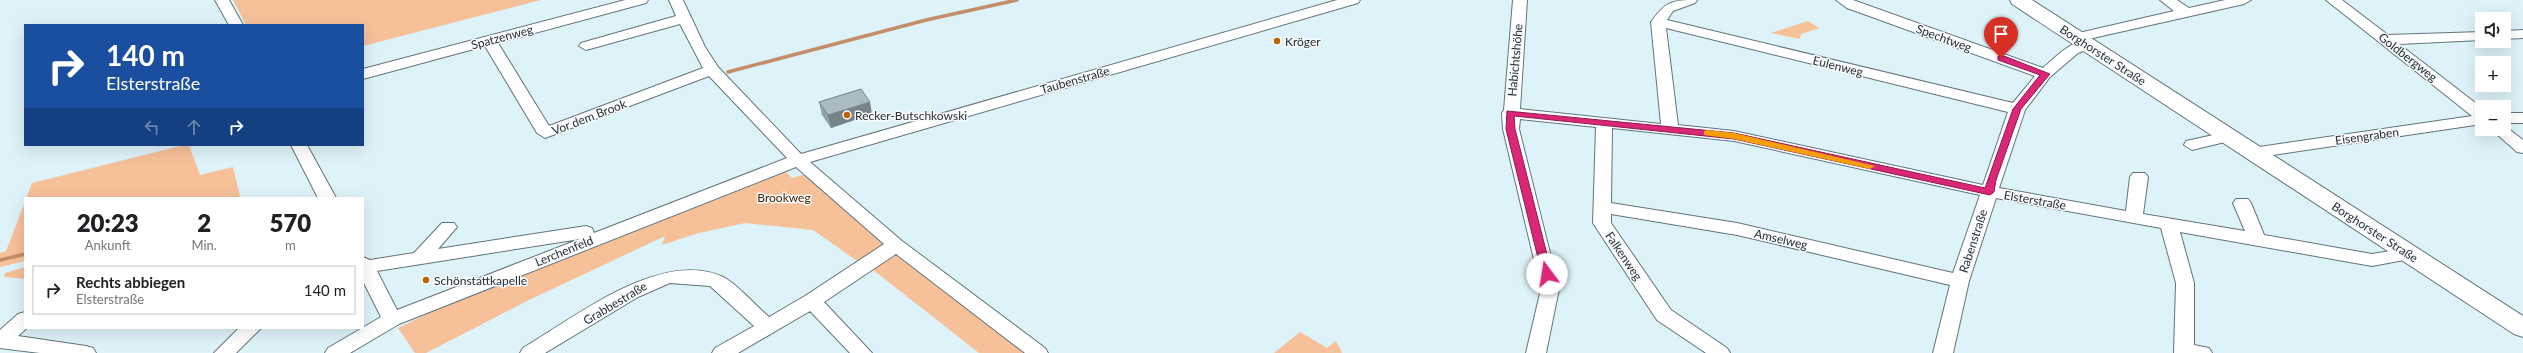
<!DOCTYPE html>
<html lang="de">
<meta charset="utf-8">
<style>
body{margin:0;font-family:Lato,sans-serif;background:#f6f6f6;color:#202124;height:100vh;display:flex;flex-direction:column;font-size:15px;white-space:nowrap}
*{box-sizing:border-box;margin:0}
p{font-size:13px;color:#757577}
.icon{flex:none;width:22px;height:22px;fill:none;stroke:currentColor;stroke-width:2;stroke-linecap:round;stroke-linejoin:round}
.map{position:relative;flex:1;overflow:hidden}
.panel{position:absolute;left:24px;top:197px;width:340px;height:132px;display:flex;flex-direction:column;background:#fff;border-radius:0px;box-shadow:0 4px 16px #0002}
.panel>*{flex:none}
.guide{position:absolute;left:24px;top:24px;width:340px;height:122px;border-radius:0px;box-shadow:0 4px 16px #0002;background:#1a4fa0;color:#fff;overflow:hidden}
.tools{position:absolute;left:2475px;top:12px;display:grid;gap:8px}
.tools a{display:grid;place-items:center;width:36px;height:36px;border-radius:0px;background:#fff;box-shadow:0 4px 16px #0002;font-size:20px}
.pin{position:absolute;display:grid;place-items:center;width:34px;height:34px;color:#fff;margin:-41px -17px;border-radius:50% 50% 50% 0;rotate:-45deg;box-shadow:0 0 4px #0007}
.pin .icon{rotate:45deg}
.me{position:absolute;width:44px;margin:-22px;rotate:346deg;stroke-linejoin:round;filter:drop-shadow(0 0 3px #0008)}
.turn{display:flex;align-items:center;gap:14px;height:84px;padding:0 16px;font-size:18px}
.turn .icon{width:52px;height:52px;stroke-width:2.5}
.turn b{display:block;font-size:28px;line-height:34px}
.lanes{display:flex;align-items:center;height:38px;padding:0 16px;background:#0003;justify-content:center;gap:20px;direction:ltr}
.lanes .off{opacity:.35}
.eta{display:flex;justify-content:space-evenly;align-items:center;height:68px;text-align:center}
.eta b{font-size:24px;font-weight:800;line-height:28px}
ul{padding:0;list-style:none}
li{display:flex;align-items:center;gap:12px;height:50px;margin:0 8px 6px;padding:0 8px;border:2px solid #e0e0e0;border-radius:0px}
li div{flex:1}
li b{display:block;font-size:15px}
li em{font-style:normal}
.map>svg:first-child{display:block}
</style>
<div class="map">
<svg width="2523" height="353" viewBox="0 0 2523 353">
<rect width="100%" height="100%" fill="#def2fa"/>
<!-- green -->
<path fill="#f6c099" d="M 233,0 L 541,0 L 363,46 L 363,25 L 246,25 Z
M 1808,21 L 1819,28 L 1801,34 L 1800,39 L 1771,33 Z
M 184,145 L 189,145 L 200,175 L 233,167 L 240,196 L 238,198 L 26,198 L 32,183 Z
M 786,172 L 792,178 L 812,172 L 896,245 L 860,263 L 813,230 L 745,223 L 695,234 L 662,245 L 665,236 L 529,300 L 426,353 L 415,353 L 398,328 L 447,304 Z
M 25,202 L 25,261 L 0,267 L 0,253 L 6,251 Z
M 905,251 L 1038,353 L 979,353 L 872,269 Z
M 25,267 L 25,279 L 4,277 L 5,273 Z
M 1300,332 L 1327,348 L 1336,341 L 1342,353 L 1274,353 Z"/>
<g fill="none" stroke-linecap="round" stroke-linejoin="round">
<!-- stream -->
<path stroke="#c38e67" stroke-width="3.5" d="M 728,72 L 926,20 L 1017,0
M 0,260 L 25,254"/>
<defs>
<path id="minor" d="M 215,0 L 229,0 L 243,25 L 229,25 Z
M 625,0 L 648,0 L 646,3 L 498,43 L 549,126 L 703,68 L 680,24 L 586,50 L 579,46 L 581,43 L 676,16 L 669,0 L 683,0 L 705,47 L 718,67 L 801,154 L 1337,0 L 1360,0 L 1358,3 L 810,162 L 902,241 L 1045,348 L 1048,353 L 1025,353 L 896,254 L 824,302 L 872,353 L 850,353 L 810,311 L 738,353 L 712,353 L 715,348 L 754,326 L 710,286 L 670,283 L 638,297 L 545,353 L 520,353 L 523,348 C 574,318 662,248 723,277 C 737,284 756,306 769,317 L 805,296 L 884,244 L 796,167 L 399,324 L 350,353 L 325,353 L 328,348 L 381,317 L 363,281 L 363,257 L 370,260 L 414,253 L 442,223 L 454,223 L 457,227 L 438,249 L 586,226 L 592,228 L 594,233 L 787,158 L 709,76 L 545,138 L 537,133 L 485,46 L 363,79 L 363,69 ZM 580,239 L 397,310 L 377,271 Z
M 1513,0 L 1527,0 L 1520,109 L 1661,124 L 1651,22 C 1666,1 1672,0 1697,0 L 1695,3 L 1673,11 L 1667,20 L 2013,103 L 2035,76 L 1847,8 L 1836,0 L 1853,0 L 2043,68 C 2056,57 2073,37 2092,42 L 2094,45 L 2092,48 L 2078,53 L 2050,77 L 2025,110 L 1999,188 L 2126,211 L 2130,177 L 2133,173 L 2145,173 L 2148,177 L 2143,214 L 2245,231 L 2233,203 L 2236,199 L 2248,199 L 2251,203 L 2264,235 L 2372,254 L 2409,248 L 2415,250 L 2418,254 L 2415,258 L 2372,266 L 2180,232 L 2194,283 L 2194,345 L 2209,348 L 2212,353 L 2174,353 L 2176,283 L 2161,228 L 1996,198 L 1969,281 L 1953,353 L 1933,353 L 1950,285 L 1737,235 L 1611,214 L 1611,223 L 1671,310 L 1727,348 L 1730,353 L 1706,353 L 1657,320 L 1593,223 L 1596,127 L 1520,119 L 1519,129 L 1559,289 L 1546,353 L 1526,353 L 1541,289 L 1503,129 L 1502,113 L 1504,110 ZM 1666,28 L 2008,112 L 1983,185 L 1734,131 L 1678,125 ZM 1612,128 L 1734,141 L 1980,195 L 1953,273 L 1737,223 L 1611,203 Z
M 2160,0 L 2177,0 L 2189,8 L 2225,0 L 2251,0 L 2244,4 L 2075,42 L 2068,38 L 2070,35 L 2174,11 Z
M 2326,0 L 2342,0 L 2388,35 L 2482,32 L 2482,40 L 2399,44 L 2482,108 L 2482,124 L 2252,158 L 2246,157 L 2244,153 L 2246,149 L 2252,148 L 2472,116 Z
M 2523,30 L 2523,38 L 2504,39 L 2504,31 Z
M 2504,113 L 2523,113 L 2523,123 L 2504,123 Z
M 2505,126 L 2523,140 L 2523,153 L 2517,152 L 2491,129 L 2504,129 Z
M 2227,132 L 2233,134 L 2235,137 L 2233,140 L 2192,150 L 2184,145 L 2186,141 Z
M 291,145 L 307,145 L 336,198 L 318,198 Z
M 25,312 L 25,328 L 27,328 L 18,336 L 86,346 L 93,348 L 96,353 L 40,353 L 0,348 L 0,330 L 18,314 Z
M 239,328 L 261,328 L 236,353 L 214,353 Z"/>
<path id="major" d="M 2010,0 L 2032,0 L 2523,316 L 2523,337 L 2514,334 L 2012,4 Z"/>
</defs>
<!-- minor casing -->
<use href="#minor" stroke="#63747c" stroke-width="2"/>
<!-- major casing -->
<use href="#major" stroke="#63747c" stroke-width="2"/>
<!-- minor -->
<use href="#minor" fill="#fff" fill-rule="evenodd"/>
<!-- major -->
<use href="#major" fill="#fff" fill-rule="evenodd"/>
</g>
<!-- wall -->
<path fill="#91a2a9" d="M 819,102 L 872,114 L 831,128 L 822,115 Z"/>
<!-- shaded-wall -->
<path fill="#768489" d="M 870,102 L 872,114 L 831,128 L 828,115 Z"/>
<!-- building -->
<path fill="#a9bcc4" stroke="#768489" d="M 861,89 L 870,102 L 828,115 L 819,102 Z"/>
<!-- route -->
<path fill="#db2777" stroke="#8e194d" d="M 1998,56 L 2004,56 L 2050,74 L 2021,109 L 1996,180 L 1994,192 L 1990,195 L 1734,139 L 1514,116 L 1515,129 L 1552,274 L 1547,278 L 1542,274 L 1506,129 L 1507,111 L 1734,133 L 1985,188 L 2013,109 L 2040,75 L 1998,60 Z"/>
<!-- slow -->
<path fill="#f59e0b" d="M 1707,130 L 1734,133 L 1875,166 L 1870,169 L 1734,139 L 1704,135 L 1704,131 Z"/>
<!-- markers -->
<g fill="#be6501" stroke="#f8fcfe" stroke-width="1.5">
<circle cx="1277" cy="41" r="4"/>
<circle cx="847" cy="115" r="4"/>
<circle cx="426" cy="280" r="4"/>
</g>
<g text-anchor="middle" dominant-baseline="central" stroke-width="3" stroke-linejoin="round" paint-order="stroke">
<!-- street labels -->
<g font-size="12" fill="#272e31" stroke="#f8fcfe">
<text transform="translate(502 37) rotate(-15)">Spatzenweg</text>
<text transform="translate(1944 38) rotate(20)">Spechtweg</text>
<text transform="translate(2103 55) rotate(33)">Borghorster Straße</text>
<text transform="translate(2408 57) rotate(38)">Goldbergweg</text>
<text transform="translate(1515 60) rotate(-85)">Habichtshöhe</text>
<text transform="translate(1838 66) rotate(14)">Eulenweg</text>
<text transform="translate(1075 80) rotate(-16)">Taubenstraße</text>
<text transform="translate(589 117) rotate(-21)">Vor dem Brook</text>
<text transform="translate(2367 136) rotate(-8)">Eisengraben</text>
<text transform="translate(2035 200) rotate(10)">Elsterstraße</text>
<text transform="translate(2375 232) rotate(33)">Borghorster Straße</text>
<text transform="translate(1781 239) rotate(13)">Amselweg</text>
<text transform="translate(1973 241) rotate(-72)">Rabenstraße</text>
<text transform="translate(564 251) rotate(-22)">Lerchenfeld</text>
<text transform="translate(1624 256) rotate(56)">Falkenweg</text>
<text transform="translate(615 303) rotate(-31)">Grabbestraße</text>
</g>
<!-- poi labels -->
<g font-size="12" fill="#272e31" stroke="#f8fcfe" text-anchor="start">
<text x="1285" y="41">Kröger</text>
<text x="855" y="115">Recker-Butschkowski</text>
<text x="434" y="280">Schönstattkapelle</text>
</g>
<!-- park labels -->
<g font-size="12" fill="#452202" stroke="#f8fcfe">
<text x="784" y="197">Brookweg</text>
</g>
</g>
</svg>
<div class="tools">
<a><svg class="icon" aria-label="sound" viewBox="0 0 24 24"><path d="M4 9h4l5-4v14l-5-4H4zM17 9q2 3 0 6"/></svg></a>
<a>+</a>
<a>−</a>
</div>
<div class="pin" style="left:2001px;top:58px;background:#d93025"><svg class="icon" aria-label="arrive" viewBox="0 0 24 24"><path d="M6 21V4h12l-3 4 3 4H6"/></svg></div>
<svg class="me" style="left:1547px;top:274px" viewBox="-20 -20 40 40"><circle r="19" fill="#fff"/><path d="M0-13L10 11 0 6-10 11z" fill="#db2777"/></svg>
<div class="guide">
<div class="turn"><svg class="icon" aria-label="right" viewBox="0 0 24 24"><path d="M7 20v-9h11M14 6l5 5-5 5"/></svg><div><b>140 m</b>Elsterstraße</div></div>
<div class="lanes"><svg class="icon off" aria-label="left" viewBox="0 0 24 24"><path d="M17 20v-9H6M10 6l-5 5 5 5"/></svg><svg class="icon off" aria-label="ahead" viewBox="0 0 24 24"><path d="M12 20V5M6 11l6-6 6 6"/></svg><svg class="icon" aria-label="right" viewBox="0 0 24 24"><path d="M7 20v-9h11M14 6l5 5-5 5"/></svg></div>
</div>
<section class="panel">
<div class="eta">
<div><b>20:23</b><p>Ankunft</p></div>
<div><b>2</b><p>Min.</p></div>
<div><b>570</b><p>m</p></div>
</div>
<ul>
<li><svg class="icon" aria-label="right" viewBox="0 0 24 24"><path d="M7 20v-9h11M14 6l5 5-5 5"/></svg><div><b>Rechts abbiegen</b><p>Elsterstraße</p></div><em>140 m</em></li>
</ul>
</section>
</div>
